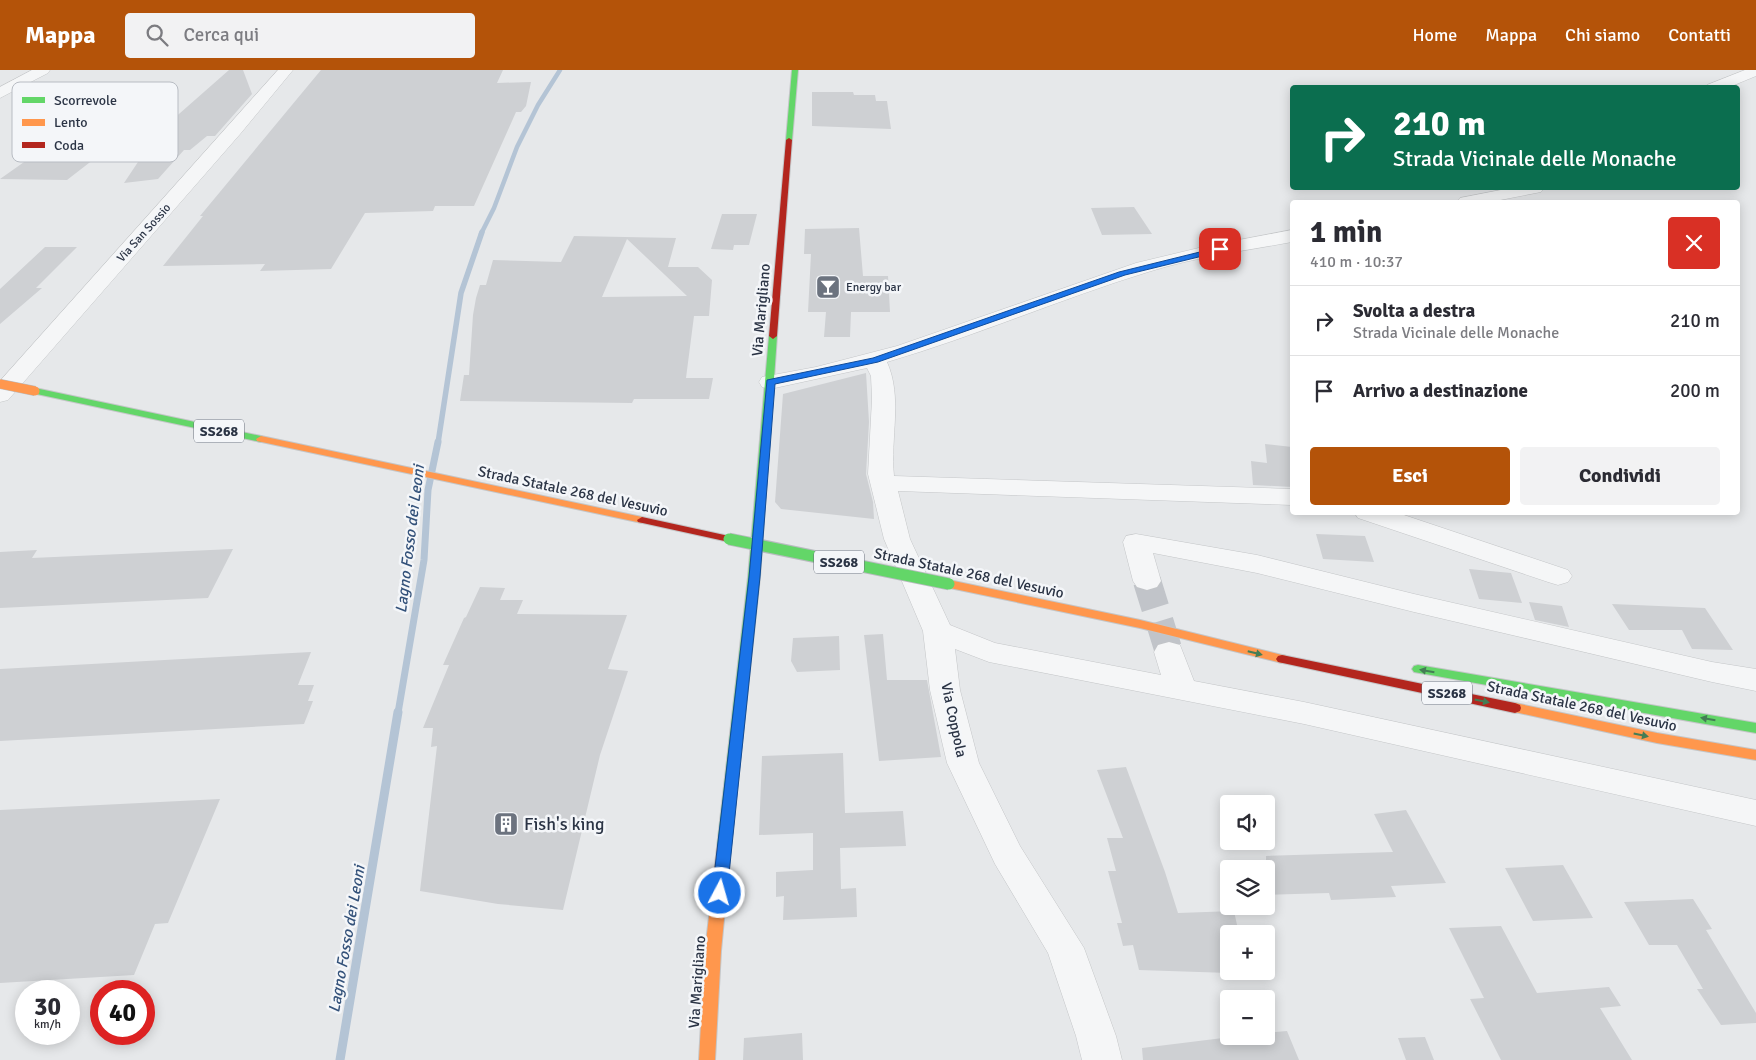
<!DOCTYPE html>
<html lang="it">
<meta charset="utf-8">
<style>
body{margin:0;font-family:Signika,sans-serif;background:#f2f2f3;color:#2b2b33;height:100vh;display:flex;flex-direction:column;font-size:19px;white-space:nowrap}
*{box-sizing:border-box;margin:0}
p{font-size:16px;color:#7c7c81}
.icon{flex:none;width:28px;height:28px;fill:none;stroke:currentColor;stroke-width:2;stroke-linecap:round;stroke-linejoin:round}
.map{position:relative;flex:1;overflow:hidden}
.drawer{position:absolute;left:1290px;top:130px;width:450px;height:315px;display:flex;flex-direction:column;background:#fff;border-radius:5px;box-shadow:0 2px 12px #0003}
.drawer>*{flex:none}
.hud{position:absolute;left:1290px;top:15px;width:450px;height:105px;border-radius:5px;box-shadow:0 2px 12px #0003;background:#0b6e4f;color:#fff;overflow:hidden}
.tools{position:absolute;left:1220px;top:725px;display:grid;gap:10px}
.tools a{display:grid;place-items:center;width:55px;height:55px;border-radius:5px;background:#fff;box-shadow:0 2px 12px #0003;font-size:25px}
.speed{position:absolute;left:15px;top:910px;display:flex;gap:10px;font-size:25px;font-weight:700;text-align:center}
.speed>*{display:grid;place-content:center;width:65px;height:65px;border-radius:50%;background:#fff;box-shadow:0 2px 12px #0003;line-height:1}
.speed small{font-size:12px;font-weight:400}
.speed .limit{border:8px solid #d22;background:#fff;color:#111}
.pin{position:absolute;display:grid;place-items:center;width:42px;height:42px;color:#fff;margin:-21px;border-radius:10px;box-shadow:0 2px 8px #0006}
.me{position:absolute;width:55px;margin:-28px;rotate:6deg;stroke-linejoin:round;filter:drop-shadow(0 0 4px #0008)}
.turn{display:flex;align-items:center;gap:18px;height:105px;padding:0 20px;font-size:22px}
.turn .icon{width:65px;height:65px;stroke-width:2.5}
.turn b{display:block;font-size:35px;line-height:42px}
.round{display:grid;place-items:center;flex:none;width:52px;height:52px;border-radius:5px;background:#f2f2f3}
.headline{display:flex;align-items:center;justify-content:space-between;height:85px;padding:0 20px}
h1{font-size:30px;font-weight:800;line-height:38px}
.button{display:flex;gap:10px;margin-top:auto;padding:10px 20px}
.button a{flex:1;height:58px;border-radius:5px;background:#b45309;color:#fff;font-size:20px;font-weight:800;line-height:58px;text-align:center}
.button a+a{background:#f2f2f3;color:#2b2b33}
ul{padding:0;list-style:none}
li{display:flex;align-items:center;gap:15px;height:70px;padding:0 20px;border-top:1px solid #e1e1e2}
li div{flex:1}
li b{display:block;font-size:19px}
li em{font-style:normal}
header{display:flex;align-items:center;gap:30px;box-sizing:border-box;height:70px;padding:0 25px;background:#b45309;color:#fff}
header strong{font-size:24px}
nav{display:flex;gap:28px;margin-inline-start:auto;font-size:18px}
.search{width:350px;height:45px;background:#f2f2f3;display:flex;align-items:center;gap:12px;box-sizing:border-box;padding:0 18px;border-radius:5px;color:#7c7c81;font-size:19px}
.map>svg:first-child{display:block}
</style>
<header>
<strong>Mappa</strong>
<div class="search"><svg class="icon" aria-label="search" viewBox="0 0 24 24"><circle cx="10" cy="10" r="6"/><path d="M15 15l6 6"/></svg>Cerca qui</div>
<nav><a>Home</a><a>Mappa</a><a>Chi siamo</a><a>Contatti</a></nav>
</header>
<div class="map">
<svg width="1756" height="990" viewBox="0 0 1756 990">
<rect width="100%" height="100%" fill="#e6e8ea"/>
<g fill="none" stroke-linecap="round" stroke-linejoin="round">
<!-- stream-far3 -->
<path stroke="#b4c4d5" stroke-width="4.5" d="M 481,164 L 494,138 L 517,77 L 538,35 L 560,0"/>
<!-- stream-far2 -->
<path stroke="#b4c4d5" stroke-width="5.5" d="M 438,373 L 461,223 L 482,162"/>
<!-- stream-far1 -->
<path stroke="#b4c4d5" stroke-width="7" d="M 398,643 L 424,490 L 428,420 L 438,372"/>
<!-- stream -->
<path stroke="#b4c4d5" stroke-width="9" d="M 340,990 L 398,642"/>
</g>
<!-- building -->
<path fill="#ced0d3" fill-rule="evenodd" d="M 229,0 L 243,0 L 252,24 L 215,66 L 207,66 L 190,80 L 184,80 L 158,109 L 124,113 L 146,80 L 138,80 Z
M 321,0 L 503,0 L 497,13 L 531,12 L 526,36 L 521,42 L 516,42 L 474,136 L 435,136 L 433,141 L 365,143 L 331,199 L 260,201 L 265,194 L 163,196 L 203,146 L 200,146 Z
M 812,22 L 853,22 L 854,25 L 875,25 L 876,31 L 887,31 L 891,59 L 812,56 Z
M 34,85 L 98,86 L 67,110 L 0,109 Z
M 1134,137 L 1152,164 L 1102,165 L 1091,138 Z
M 722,144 L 757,144 L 749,175 L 734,175 L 733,180 L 711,179 Z
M 859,158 L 863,206 L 888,206 L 890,242 L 851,242 L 850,267 L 824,267 L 826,242 L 808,242 L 811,184 L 804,184 L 805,159 Z
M 574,166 L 676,168 L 668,197 L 698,197 L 712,210 L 709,246 L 694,246 L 686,308 L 713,308 L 709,329 L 634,329 L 632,333 L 460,331 L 464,305 L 469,305 L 473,245 L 476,228 L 480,215 L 486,215 L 493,190 L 561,192 ZM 627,169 L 665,205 L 687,226 L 602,227 Z
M 45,177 L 77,177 L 36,218 L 42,218 L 0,254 L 0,219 Z
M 866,303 L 869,352 L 866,404 L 873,432 L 874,449 L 781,439 L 775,432 L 783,324 Z
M 1265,374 L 1292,377 L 1292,417 L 1253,415 L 1251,391 L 1267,393 Z
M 1316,464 L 1365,466 L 1374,492 L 1323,489 Z
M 233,479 L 208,528 L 0,538 L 0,482 L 37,480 L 32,488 Z
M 1469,499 L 1511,503 L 1522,533 L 1479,529 Z
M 480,517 L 505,518 L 500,530 L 523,530 L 517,544 L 627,545 L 608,599 L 628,601 L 600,685 L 563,840 L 498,834 L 420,821 L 437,676 L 431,677 L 433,658 L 423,658 L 449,595 L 443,595 L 464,548 L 466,547 Z
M 1529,532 L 1562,536 L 1569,557 L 1535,550 Z
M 1612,534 L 1705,538 L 1733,580 L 1692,579 L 1682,560 L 1629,560 Z
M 883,564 L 887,610 L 927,610 L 941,687 L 879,691 L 864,565 Z
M 839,566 L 840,600 L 797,602 L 791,591 L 793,568 Z
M 311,582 L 298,615 L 314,615 L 308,631 L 313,631 L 304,654 L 0,671 L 0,599 Z
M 843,683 L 845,743 L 903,741 L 906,776 L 840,778 L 841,819 L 856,818 L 857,847 L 783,850 L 784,826 L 776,827 L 776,802 L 813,800 L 813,763 L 759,765 L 762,686 Z
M 1126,697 L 1165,802 L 1178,843 L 1234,841 L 1239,864 L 1229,864 L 1229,903 L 1139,900 L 1133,875 L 1123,876 L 1117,853 L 1122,853 L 1108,801 L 1116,801 L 1107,768 L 1123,768 L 1097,700 Z
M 220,729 L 168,853 L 155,854 L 134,905 L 0,913 L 0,740 Z
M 1406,740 L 1446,813 L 1391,816 L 1396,827 L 1331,830 L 1329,823 L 1266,825 L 1266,786 L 1393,782 L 1374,744 Z
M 1563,795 L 1593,848 L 1533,851 L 1505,798 Z
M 1693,829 L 1712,859 L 1706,860 L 1756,943 L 1756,953 L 1721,955 L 1697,919 L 1703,919 L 1677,875 L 1649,875 L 1624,832 Z
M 1501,856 L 1537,923 L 1609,917 L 1621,936 L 1600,938 L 1632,990 L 1501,990 L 1470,929 L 1484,928 L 1449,858 Z
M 1287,961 L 1299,990 L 1143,990 L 1142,978 L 1239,966 L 1266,966 L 1266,963 Z
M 802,963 L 803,990 L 743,990 L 744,968 Z
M 1425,967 L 1434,990 L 1406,990 L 1398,968 Z"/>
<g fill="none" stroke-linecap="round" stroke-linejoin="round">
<!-- street-tunnel -->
<path stroke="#c1c4c9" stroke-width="28" stroke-dasharray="28 14" stroke-linecap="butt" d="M 1147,511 L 1169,582"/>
<defs>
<path id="street" d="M 32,0 L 50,0 L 48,3 L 0,28 L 0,17 Z
M 278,0 L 293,0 L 241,63 L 8,330 L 0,332 L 0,311 Z
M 1745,0 L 1756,0 L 1756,6 L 1727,18 L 1705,18 L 1707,15 Z
M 1511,118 L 1544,118 L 1541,122 L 1490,132 L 1457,132 L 1460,128 Z
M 1292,160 L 1292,172 C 1244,181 1195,187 1148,202 C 1060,229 976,266 887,292 C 903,328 890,368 894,406 L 1292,419 L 1292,435 L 898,421 L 910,469 L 950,555 L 995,573 L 1161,605 L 1154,582 L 1158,575 L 1169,572 L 1180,575 L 1194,611 L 1304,632 L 1756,730 L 1756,756 L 1304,654 L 989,592 L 955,579 L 960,620 L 979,693 L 1020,776 L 1084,878 L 1116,966 L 1122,990 L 1082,990 L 1076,966 L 1048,883 L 995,794 L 947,693 L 930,620 L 923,561 L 884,469 L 868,404 L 872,329 L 871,306 L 867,298 L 770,319 L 762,317 L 759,312 L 762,307 L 816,297 L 897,276 L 1136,193 L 1207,176 Z
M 1354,442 L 1395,442 L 1568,500 L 1572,506 L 1568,512 L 1558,515 L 1548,512 L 1358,448 Z
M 1136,464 L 1257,485 L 1414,524 L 1712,592 L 1756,599 L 1756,621 L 1712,612 L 1414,542 L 1257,503 L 1153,483 L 1161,511 L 1157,517 L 1147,520 L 1137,517 L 1133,511 L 1123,472 L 1126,466 Z"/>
<path id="fast" d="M 792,0 L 798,0 L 792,70 L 789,72 L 786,70 Z
M 773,263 L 777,266 L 760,507 L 731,777 L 729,781 L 724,783 L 719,781 L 717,777 L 748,507 L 769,266 Z
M 35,318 L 261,366 L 266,369 L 261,372 L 32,323 L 32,319 Z
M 1418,595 L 1756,653 L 1756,663 L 1414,602 L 1412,599 L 1414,596 Z"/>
<path id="slow" d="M 261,366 L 642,447 L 647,450 L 642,453 L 257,371 L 256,369 Z
M 949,510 L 1140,550 L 1282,585 L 1286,586 L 1288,589 L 1286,592 L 1282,593 L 1140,558 L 945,517 L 943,514 L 945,511 Z
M 1515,633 L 1657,663 L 1756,680 L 1756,690 L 1657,673 L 1510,641 L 1509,638 L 1510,635 Z
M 724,771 L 729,773 L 731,777 L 721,881 L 715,990 L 699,990 L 705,881 L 717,777 L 719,773 Z"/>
<path id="jam" d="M 789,68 L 792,70 L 777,266 L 773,269 L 769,266 L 786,70 Z
M 642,447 L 729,466 L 734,469 L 729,472 L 638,452 L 637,450 Z
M 1282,585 L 1515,633 L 1520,635 L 1521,638 L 1520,641 L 1515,643 L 1278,592 L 1276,589 L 1278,586 Z"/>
</defs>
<!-- street casing -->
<use href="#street" stroke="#c4c6c8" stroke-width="1"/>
<!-- fast casing -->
<use href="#fast" stroke="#c4c6c8" stroke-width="2"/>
<!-- slow casing -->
<use href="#slow" stroke="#c4c6c8" stroke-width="2"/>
<!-- jam casing -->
<use href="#jam" stroke="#c4c6c8" stroke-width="2"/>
<!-- street -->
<use href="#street" fill="#f5f6f7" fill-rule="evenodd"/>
<!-- fast -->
<use href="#fast" fill="#63d668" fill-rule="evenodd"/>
<!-- slow -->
<use href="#slow" fill="#ff974d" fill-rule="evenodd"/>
<!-- jam -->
<use href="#jam" fill="#b3261e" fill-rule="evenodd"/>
<defs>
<path id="fast-bridge" d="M 729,469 L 949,514"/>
<path id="slow-bridge" d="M 0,314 L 35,321"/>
</defs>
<!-- fast-bridge casing -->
<use href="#fast-bridge" stroke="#b8bbbf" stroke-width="13" stroke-linecap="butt"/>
<!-- slow-bridge casing -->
<use href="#slow-bridge" stroke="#b8bbbf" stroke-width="10" stroke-linecap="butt"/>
<!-- fast-bridge -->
<use href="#fast-bridge" stroke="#63d668" stroke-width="11"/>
<!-- slow-bridge -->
<use href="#slow-bridge" stroke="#ff974d" stroke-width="9"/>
</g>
<!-- one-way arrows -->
<defs><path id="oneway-solid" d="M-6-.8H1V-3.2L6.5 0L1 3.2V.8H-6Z" transform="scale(1.25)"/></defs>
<g fill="#447d55">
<use href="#oneway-solid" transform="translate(1255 583) rotate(14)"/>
<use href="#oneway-solid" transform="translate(1427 601) rotate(-170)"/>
<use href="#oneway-solid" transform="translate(1482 631) rotate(12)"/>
<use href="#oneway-solid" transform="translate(1708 649) rotate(-170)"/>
<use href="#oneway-solid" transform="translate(1641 665) rotate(12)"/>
</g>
<!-- route -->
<path fill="#1a73e8" stroke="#114b97" d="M 1220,177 L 1223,177 L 1223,181 L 1125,205 L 878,292 L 775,314 L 760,507 L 727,823 L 725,827 L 720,829 L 714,827 L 712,823 L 749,507 L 767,310 L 873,288 L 1119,202 Z"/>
<!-- icons -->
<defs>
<symbol id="bar-square" viewBox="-11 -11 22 22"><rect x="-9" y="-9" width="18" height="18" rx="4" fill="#6c737f" stroke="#f4f6f9"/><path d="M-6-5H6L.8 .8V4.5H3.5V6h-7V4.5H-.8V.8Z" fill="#fff"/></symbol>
<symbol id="building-square" viewBox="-11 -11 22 22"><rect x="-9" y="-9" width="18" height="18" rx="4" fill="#6c737f" stroke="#f4f6f9"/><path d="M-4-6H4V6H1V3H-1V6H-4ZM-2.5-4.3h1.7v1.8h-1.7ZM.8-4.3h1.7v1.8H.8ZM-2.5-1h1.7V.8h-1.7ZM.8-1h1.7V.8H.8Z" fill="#fff"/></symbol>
</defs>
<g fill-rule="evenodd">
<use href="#bar-square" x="814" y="203" width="28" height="28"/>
<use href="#building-square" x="492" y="740" width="28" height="28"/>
</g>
<g text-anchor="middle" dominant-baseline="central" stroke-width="5" stroke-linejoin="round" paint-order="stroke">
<!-- far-street labels -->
<g font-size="12" fill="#2b3445" stroke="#f4f6f9">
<text transform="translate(144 163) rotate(-48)">Via San Sossio</text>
</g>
<!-- far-poi labels -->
<g font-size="12" fill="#2b3445" stroke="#f4f6f9" text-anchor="start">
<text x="846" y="217">Energy bar</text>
</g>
<!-- shield labels -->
<g fill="#f4f6f9" stroke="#676e7b" stroke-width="1">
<rect x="194" y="349.5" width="50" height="23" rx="4"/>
<rect x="814" y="480.5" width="50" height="23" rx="4"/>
<rect x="1422" y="611.5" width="50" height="23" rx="4"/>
</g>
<g font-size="14" font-weight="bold" fill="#2b3445">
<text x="219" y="361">SS268</text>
<text x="839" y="492">SS268</text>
<text x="1447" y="623">SS268</text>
</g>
<!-- street labels -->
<g font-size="15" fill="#2b3445" stroke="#f4f6f9">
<text transform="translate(761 240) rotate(-85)">Via Marigliano</text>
<text transform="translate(573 421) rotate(12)">Strada Statale 268 del Vesuvio</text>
<text transform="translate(969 503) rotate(12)">Strada Statale 268 del Vesuvio</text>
<text transform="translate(1582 636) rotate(12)">Strada Statale 268 del Vesuvio</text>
<text transform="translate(954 650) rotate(78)">Via Coppola</text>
<text transform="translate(697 912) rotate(-86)">Via Marigliano</text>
</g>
<!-- water labels -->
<g font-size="16" font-style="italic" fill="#34527a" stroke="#f4f6f9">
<text transform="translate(410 469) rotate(-83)">Lagno Fosso dei Leoni</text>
<text transform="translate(347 869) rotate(-80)">Lagno Fosso dei Leoni</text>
</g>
<!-- near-poi labels -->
<g font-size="18" fill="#2b3445" stroke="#f4f6f9" text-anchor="start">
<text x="524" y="754">Fish's king</text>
</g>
</g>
<!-- legend -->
<rect x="12" y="12" width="166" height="80" rx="8" fill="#f4f6f9" stroke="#b8bcc3" stroke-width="1"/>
<rect x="22" y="27" width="23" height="6" fill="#63d668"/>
<rect x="22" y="49" width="23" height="7" fill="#ff974d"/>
<rect x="22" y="72" width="23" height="6" fill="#b3261e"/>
<g font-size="14" fill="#2b3445">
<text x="54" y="35">Scorrevole</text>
<text x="54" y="57">Lento</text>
<text x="54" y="80">Coda</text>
</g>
</svg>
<div class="tools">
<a><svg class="icon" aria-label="sound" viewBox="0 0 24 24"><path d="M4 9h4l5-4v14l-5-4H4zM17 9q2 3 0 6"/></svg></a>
<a><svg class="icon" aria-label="layers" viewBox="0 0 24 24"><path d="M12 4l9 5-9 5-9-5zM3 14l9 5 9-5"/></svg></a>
<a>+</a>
<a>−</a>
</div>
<div class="speed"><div>30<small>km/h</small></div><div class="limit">40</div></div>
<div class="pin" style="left:1220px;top:179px;background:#d93025"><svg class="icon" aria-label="arrive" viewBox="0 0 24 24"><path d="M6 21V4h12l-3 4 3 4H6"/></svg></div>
<svg class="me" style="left:720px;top:823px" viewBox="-20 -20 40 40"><circle r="17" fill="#1a73e8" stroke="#fff" stroke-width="3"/><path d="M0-11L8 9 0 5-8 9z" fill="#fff"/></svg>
<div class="hud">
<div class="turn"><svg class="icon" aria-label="right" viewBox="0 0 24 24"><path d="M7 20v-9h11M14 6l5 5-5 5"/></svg><div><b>210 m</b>Strada Vicinale delle Monache</div></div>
</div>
<section class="drawer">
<div class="headline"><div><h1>1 min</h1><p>410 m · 10:37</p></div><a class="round" style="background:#d93025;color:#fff"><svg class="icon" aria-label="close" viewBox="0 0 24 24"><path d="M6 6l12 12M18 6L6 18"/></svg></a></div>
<ul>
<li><svg class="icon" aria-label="right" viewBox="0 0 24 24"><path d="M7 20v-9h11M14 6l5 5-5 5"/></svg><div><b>Svolta a destra</b><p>Strada Vicinale delle Monache</p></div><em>210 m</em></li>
<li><svg class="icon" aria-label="arrive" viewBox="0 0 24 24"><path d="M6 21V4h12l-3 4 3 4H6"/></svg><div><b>Arrivo a destinazione</b></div><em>200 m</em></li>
</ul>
<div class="button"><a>Esci</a><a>Condividi</a></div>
</section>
</div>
